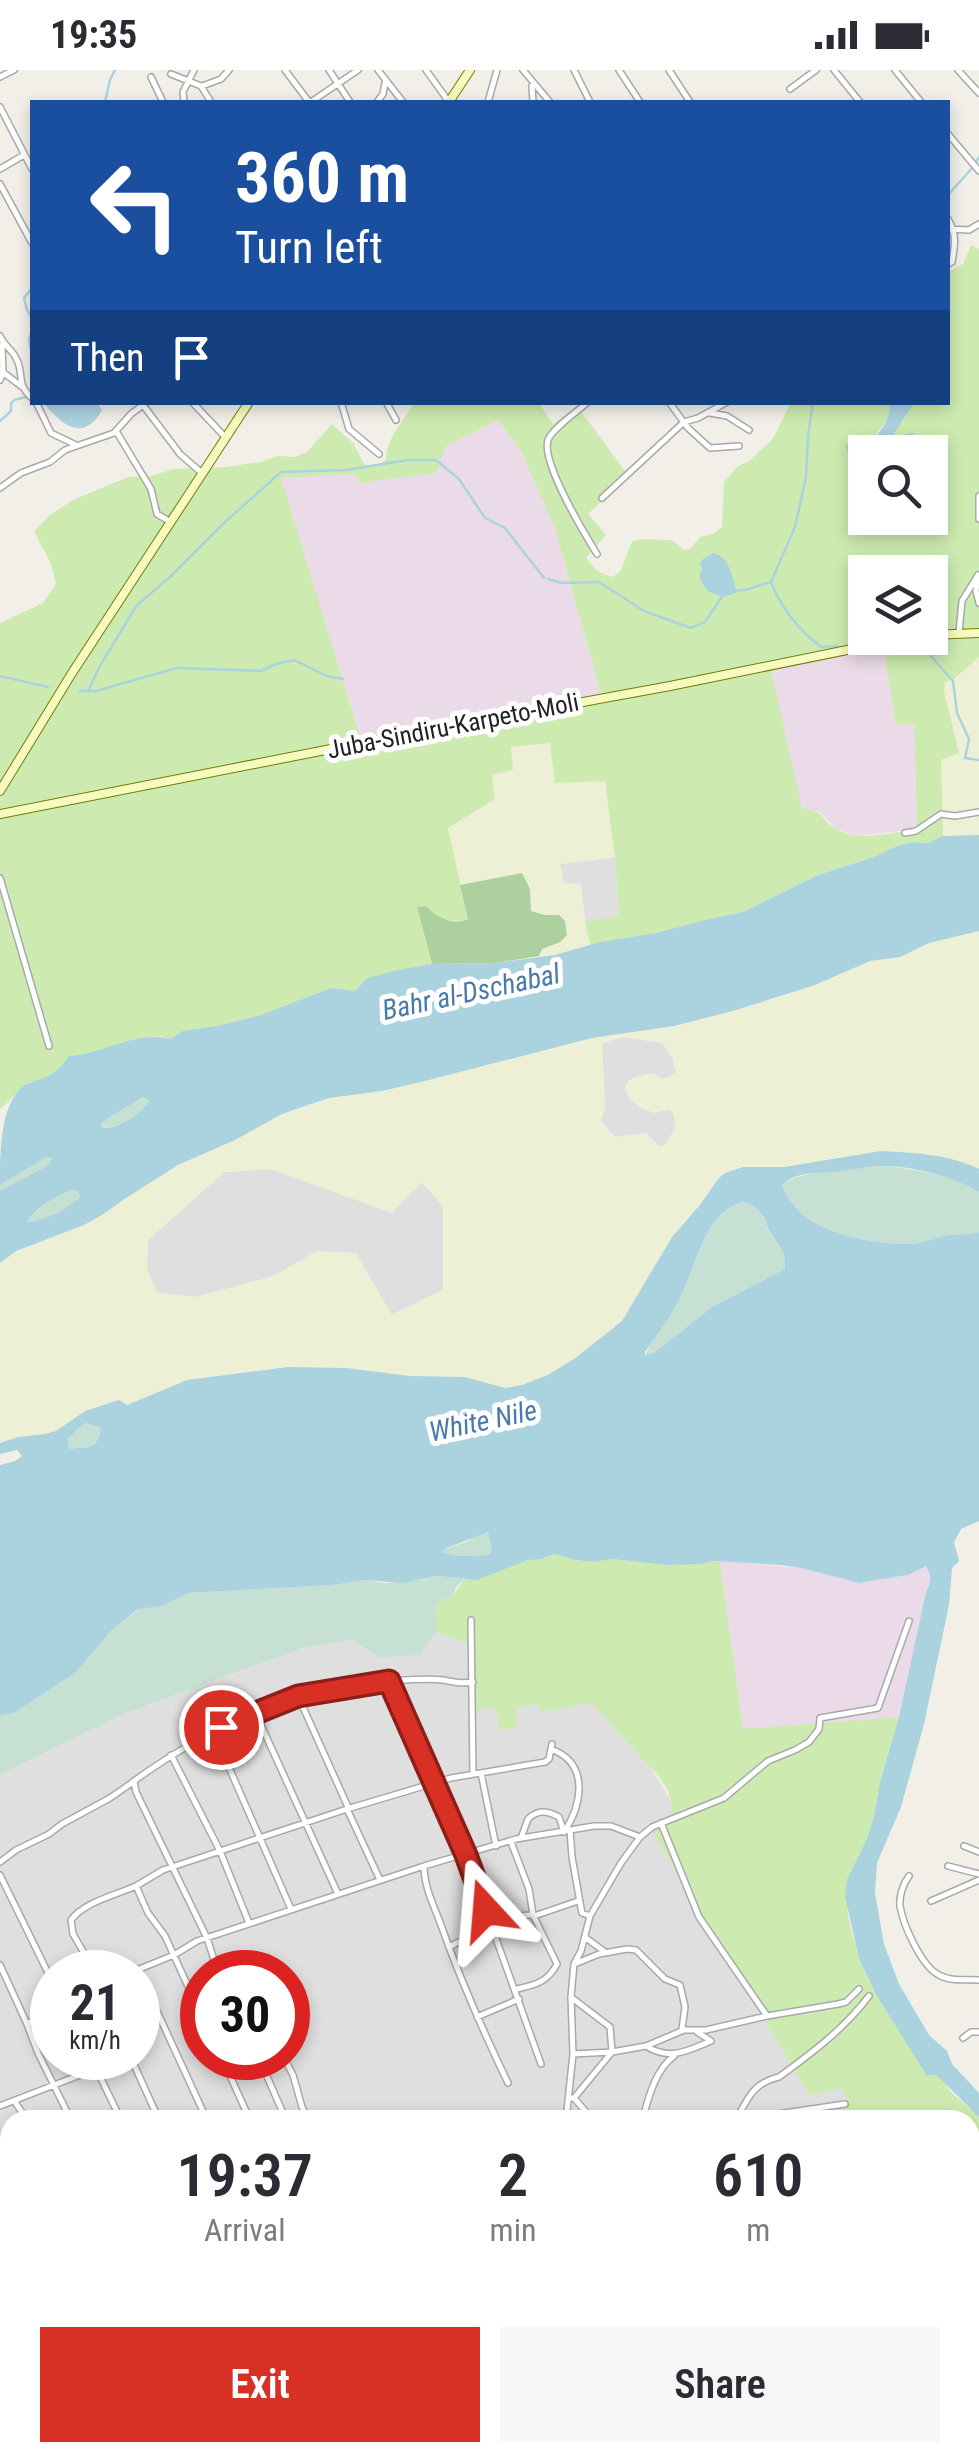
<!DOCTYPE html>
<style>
body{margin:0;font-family:"Roboto Condensed",sans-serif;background:#f7f7f7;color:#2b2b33;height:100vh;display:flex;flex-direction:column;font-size:38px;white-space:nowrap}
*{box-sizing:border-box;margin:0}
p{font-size:32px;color:#7c7c81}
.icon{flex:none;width:55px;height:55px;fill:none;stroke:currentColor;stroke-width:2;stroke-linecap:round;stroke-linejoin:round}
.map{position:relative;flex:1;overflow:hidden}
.details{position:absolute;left:0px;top:2040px;width:980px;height:352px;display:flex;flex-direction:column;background:#fff;border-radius:30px 30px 0 0;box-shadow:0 5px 15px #0003}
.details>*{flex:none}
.guide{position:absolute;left:30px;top:30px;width:920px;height:305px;border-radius:0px;box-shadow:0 5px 15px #0003;background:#1a4fa0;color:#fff;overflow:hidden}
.buttons{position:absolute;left:848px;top:365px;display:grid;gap:20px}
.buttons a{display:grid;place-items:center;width:100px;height:100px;border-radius:0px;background:#fff;box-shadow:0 5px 15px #0003;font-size:50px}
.speed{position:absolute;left:30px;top:1880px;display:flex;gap:20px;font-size:50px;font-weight:700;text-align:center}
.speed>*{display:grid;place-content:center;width:130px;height:130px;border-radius:50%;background:#fff;box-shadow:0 5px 15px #0003;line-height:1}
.speed small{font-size:25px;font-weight:400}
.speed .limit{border:15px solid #d22;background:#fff;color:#111}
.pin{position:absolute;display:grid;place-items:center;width:85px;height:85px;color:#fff;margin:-42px;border:5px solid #fff;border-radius:50%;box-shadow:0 2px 10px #0007}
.me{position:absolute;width:110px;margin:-55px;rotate:341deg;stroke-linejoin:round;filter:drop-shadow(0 0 8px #0008)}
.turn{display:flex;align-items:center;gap:35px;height:210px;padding:0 40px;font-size:45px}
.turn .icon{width:130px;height:130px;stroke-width:2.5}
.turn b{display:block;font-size:70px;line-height:85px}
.then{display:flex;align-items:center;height:95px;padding:0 40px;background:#0003;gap:20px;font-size:38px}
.eta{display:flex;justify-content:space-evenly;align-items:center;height:170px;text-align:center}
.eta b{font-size:60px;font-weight:600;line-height:70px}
.button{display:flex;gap:20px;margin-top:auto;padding:20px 40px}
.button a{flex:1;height:115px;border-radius:0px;background:#d93025;color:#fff;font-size:40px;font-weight:600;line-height:115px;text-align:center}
.button a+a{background:#f7f7f7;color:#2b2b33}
.status{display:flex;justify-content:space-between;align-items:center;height:70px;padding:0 50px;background:#fff;direction:ltr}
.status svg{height:28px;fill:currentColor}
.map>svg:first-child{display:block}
</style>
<div class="status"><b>19:35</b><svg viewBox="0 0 49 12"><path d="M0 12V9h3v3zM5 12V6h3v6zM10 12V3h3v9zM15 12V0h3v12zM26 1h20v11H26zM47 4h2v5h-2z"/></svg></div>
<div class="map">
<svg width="979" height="2392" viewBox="0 0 979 2392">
<rect width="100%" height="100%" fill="#f2efe9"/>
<!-- residential -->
<path fill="#e0dfdf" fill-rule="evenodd" d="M 615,787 L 619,847 L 585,852 L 581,815 L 564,813 L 560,794 Z
M 623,967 L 662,973 L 672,987 L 676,1002 L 670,1007 L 662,1009 L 652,1003 L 629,1010 L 640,1037 L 654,1043 L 670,1039 L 675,1045 L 676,1054 L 669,1070 L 663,1076 L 659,1076 L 645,1063 L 615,1067 L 601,1051 L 601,1047 L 605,1037 L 602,976 L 603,973 Z
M 271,1099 L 392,1142 L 422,1112 L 443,1136 L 443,1220 L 391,1245 L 317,1181 L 274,1206 L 196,1227 L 156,1223 L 147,1199 L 148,1170 L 224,1102 Z
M 435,1561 L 611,1634 L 851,2020 L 858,2050 L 10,2050 L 10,2382 L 773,2382 L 774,2387 L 802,2392 L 0,2392 L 0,1705 L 126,1643 L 306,1577 L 353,1570 L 379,1588 L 420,1585 ZM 52,1902 L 138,1902 L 138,1988 L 52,1988 ZM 202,1902 L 288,1902 L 288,1988 L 202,1988 Z"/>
<!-- industrial -->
<path fill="#ebdbe8" d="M 498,350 L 521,381 L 555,459 L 601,624 L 362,666 L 358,660 L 280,407 L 356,404 L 359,413 L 446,376 Z
M 883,576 L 896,655 L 914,652 L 917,759 L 856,766 L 836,759 L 820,742 L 802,739 L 770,600 Z
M 720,1491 L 801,1498 L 859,1513 L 908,1505 L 926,1495 L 930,1502 L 931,1514 L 926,1523 L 899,1647 L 743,1660 Z"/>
<!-- farmland -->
<path fill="#eef0d5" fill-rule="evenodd" d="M 979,587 L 979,765 L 943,766 L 941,690 L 959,682 L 944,621 L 945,612 L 954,609 Z
M 550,673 L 555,713 L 605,710 L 615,787 L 560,794 L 564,813 L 581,814 L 585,852 L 590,875 L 570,882 L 539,886 L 558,845 L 545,845 L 531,841 L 530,819 L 521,803 L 460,815 L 448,758 L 494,730 L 492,705 L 510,677 Z
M 979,861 L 979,1099 L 950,1089 L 733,1099 L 725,1103 L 711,1117 L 700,1135 L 672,1167 L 622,1251 L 574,1289 L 548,1305 L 522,1315 L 505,1318 L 465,1307 L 410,1306 L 312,1297 L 247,1301 L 157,1322 L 127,1335 L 119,1330 L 95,1337 L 57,1361 L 45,1364 L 18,1367 L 0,1373 L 0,1193 L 16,1181 L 84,1155 L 102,1145 L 123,1130 L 178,1095 L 235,1070 L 282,1044 L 329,1028 L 382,1021 L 425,1011 L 592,968 L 674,956 L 733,941 L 815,915 L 870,891 L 893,889 L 929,873 ZM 623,967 L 662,973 L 672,987 L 676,1002 L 670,1007 L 662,1009 L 652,1003 L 636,1007 L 629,1010 L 625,1017 L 630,1030 L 640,1037 L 654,1043 L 666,1039 L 673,1042 L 676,1054 L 669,1070 L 663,1076 L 659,1076 L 646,1063 L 614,1067 L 601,1051 L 605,1037 L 602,976 L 603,973 ZM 271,1099 L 392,1143 L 422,1112 L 443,1136 L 443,1220 L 392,1245 L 356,1183 L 317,1181 L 274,1206 L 196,1227 L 157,1223 L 147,1199 L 148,1170 L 224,1102 Z"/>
<!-- grass -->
<path fill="#cdebb0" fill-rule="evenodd" d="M 971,175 L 979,179 L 979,587 L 954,609 L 945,612 L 944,621 L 959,683 L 941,690 L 943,766 L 928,773 L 912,772 L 897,776 L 874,787 L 818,805 L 743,842 L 704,850 L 656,863 L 590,875 L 585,852 L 619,846 L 615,787 L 605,711 L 555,713 L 550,673 L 511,677 L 513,700 L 492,705 L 495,729 L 448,758 L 468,849 C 451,855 432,845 417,837 L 432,894 L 367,908 L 355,921 L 331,919 L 261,945 L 216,956 L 182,961 L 171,969 L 160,966 L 143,968 L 94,982 L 47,1008 L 29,1013 L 0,1039 L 0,553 L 43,533 L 56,514 L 51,494 L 34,461 L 50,445 L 73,430 L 128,407 L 151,406 L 173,399 L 226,397 L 260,392 L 278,386 L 295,387 L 308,381 L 332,354 L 354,374 L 364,394 L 375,397 L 386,389 C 388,365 403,352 414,333 L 539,333 L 553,354 L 577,336 L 628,405 L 588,444 L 606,465 L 586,488 L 597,501 L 612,507 L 620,502 L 632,472 C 644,466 658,471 672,470 L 684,480 L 690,479 L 700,467 L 713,464 L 722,457 L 724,412 L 737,397 L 749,391 L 772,370 L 791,333 L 888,332 L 891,342 L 889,348 L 873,368 L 845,376 L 858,406 L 865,413 L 865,448 L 930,448 L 930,382 L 918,382 L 919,369 L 898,372 L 893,365 L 914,333 L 948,332 L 948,202 L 963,194 ZM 498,350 L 521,381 L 555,459 L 601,624 L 362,665 L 358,660 L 281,408 L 356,404 L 359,413 L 436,403 L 446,376 ZM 865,502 L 930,502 L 930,568 L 865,568 ZM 883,576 L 896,655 L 914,653 L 917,759 C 893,762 857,773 836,759 C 818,748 830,744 802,738 L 771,600 Z
M 554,1484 L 575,1490 L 593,1492 L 613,1489 L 665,1495 L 720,1491 L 743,1659 L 899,1647 L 880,1712 L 874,1746 L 868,1769 L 847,1809 L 848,1847 L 859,1889 L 877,1926 L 913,1981 L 923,2000 L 942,2008 L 950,2021 L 979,2047 L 979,2384 L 959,2392 L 806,2392 L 795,2383 L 970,2382 L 970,2050 L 851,2050 L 843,2018 L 809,2025 L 650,1757 L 666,1748 L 673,1741 L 668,1720 L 660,1708 L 592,1633 L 541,1642 L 539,1634 L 515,1638 L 518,1657 L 500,1660 L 496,1637 L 475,1641 L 472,1576 L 435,1561 L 435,1537 L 440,1531 L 453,1526 L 464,1509 C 488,1510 506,1494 529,1490 C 539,1488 545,1488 554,1484 Z"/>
<!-- forest -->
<path fill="#add19e" d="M 522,803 L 530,819 L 531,841 L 545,845 L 559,845 L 565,851 L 567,865 L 560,872 L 542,879 L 539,886 L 496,893 L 432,894 L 417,837 L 426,836 C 436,847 453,856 468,849 L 460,815 Z"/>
<!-- wetland -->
<path fill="#c6e0d4" d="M 143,1027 L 149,1031 C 141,1044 118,1058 102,1058 L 101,1053 L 104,1051 Z
M 47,1087 L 52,1088 L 52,1090 L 45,1097 L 0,1121 L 0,1115 Z
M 883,1096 C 916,1099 951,1105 979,1122 L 979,1162 C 969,1165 959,1164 948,1165 C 938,1167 928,1171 918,1173 C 888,1177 837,1167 812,1151 C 799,1143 789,1129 782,1116 C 796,1099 859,1099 883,1096 Z
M 72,1120 L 78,1121 L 80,1127 C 66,1140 45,1152 27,1152 C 37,1137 55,1127 72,1120 Z
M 744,1132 L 753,1135 L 765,1148 L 768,1160 L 784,1184 L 785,1199 L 712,1237 L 655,1282 L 645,1286 C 653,1265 670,1247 681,1226 C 696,1196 705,1141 744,1132 Z
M 85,1353 L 101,1358 C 95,1382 89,1376 69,1379 L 66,1369 Z
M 484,1462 L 490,1464 L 492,1477 L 489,1485 L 458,1486 L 442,1482 L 444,1479 L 466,1472 Z
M 437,1506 L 464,1509 L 456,1517 L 453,1526 L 440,1531 L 435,1537 L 437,1559 L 420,1585 L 379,1588 L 353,1570 L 306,1577 L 126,1643 L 0,1705 L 0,1646 L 14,1643 L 75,1603 L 112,1560 L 139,1539 L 188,1523 L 332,1515 L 365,1510 L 386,1513 L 421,1510 Z"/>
<!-- water -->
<path fill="#aad3df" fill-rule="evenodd" d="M 44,333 L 97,333 L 102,340 C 84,373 61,355 44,333 Z
M 889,333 L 914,333 L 893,365 L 898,372 L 905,364 L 913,363 L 919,368 L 918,382 L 865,382 L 865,413 L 858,406 L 845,376 L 862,365 L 874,368 C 883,359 892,345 889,333 Z
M 713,483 C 730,486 732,507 737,522 C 721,531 705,524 699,506 L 702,499 L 700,494 L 703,489 Z
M 979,765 L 979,861 L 929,873 L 900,887 L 870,891 L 815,915 L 733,941 L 674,956 L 592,968 L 425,1011 L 382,1021 L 329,1028 L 308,1035 L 282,1044 L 235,1070 L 178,1095 L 123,1130 L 102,1145 L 84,1155 L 16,1181 L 0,1193 L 0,1121 L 45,1097 L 52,1090 L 52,1088 L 47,1087 L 0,1115 C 0,1081 0,1032 25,1015 C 49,1004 52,1010 69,986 C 103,984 137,960 171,969 L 182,961 L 216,956 L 261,945 L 331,918 L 355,921 L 367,908 L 398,900 L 432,894 L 496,893 L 555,885 L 600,872 L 656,863 L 704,850 L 743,842 L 818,805 L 874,787 L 897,776 L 912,772 L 928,773 L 943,766 ZM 143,1027 L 149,1031 C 141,1044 118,1059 102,1058 L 101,1053 L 104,1051 ZM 72,1120 L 78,1121 L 80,1127 C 66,1140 45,1151 27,1152 C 36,1137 55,1127 72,1120 Z
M 881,1081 C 914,1083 949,1084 979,1099 L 979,1122 C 955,1107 910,1095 881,1096 C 865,1097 849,1100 833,1102 C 816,1103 793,1102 782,1116 C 789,1129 798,1143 812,1151 C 837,1167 888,1177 918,1173 C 928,1171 938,1167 948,1165 C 959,1164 969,1165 979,1162 L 979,1451 L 961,1459 L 954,1472 L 959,1491 L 952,1498 L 949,1535 L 924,1654 L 901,1737 L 877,1793 L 875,1823 L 884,1874 L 899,1914 L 929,1965 L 947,1981 L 952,1994 L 979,2023 L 979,2047 C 971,2040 939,2006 935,2005 C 932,2004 930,2006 927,2006 L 877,1926 L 859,1889 L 845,1826 L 847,1809 L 867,1769 L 874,1746 L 880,1712 L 899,1647 L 926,1522 C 931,1512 932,1505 926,1496 L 908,1505 L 859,1513 L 801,1498 L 780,1495 L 714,1491 L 701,1494 L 665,1495 L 613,1489 L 593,1492 L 575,1490 L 554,1484 L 541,1489 L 528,1490 L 477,1510 L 437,1506 L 403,1513 L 365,1510 L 332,1515 L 188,1523 L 162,1536 L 138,1539 L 112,1560 L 75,1603 L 14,1643 L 0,1646 L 0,1395 L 15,1391 L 22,1386 L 17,1380 L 0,1384 L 0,1373 L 18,1367 L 45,1364 L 56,1361 L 85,1341 L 119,1330 L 127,1335 L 187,1310 L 288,1297 L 346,1298 L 410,1306 L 465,1307 L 505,1318 L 522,1315 L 548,1305 L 574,1289 L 622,1251 L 672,1167 L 700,1135 L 718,1109 L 725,1103 L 743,1097 L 784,1097 ZM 743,1132 L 753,1135 L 765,1148 L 768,1159 L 784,1184 L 785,1199 L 712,1237 L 655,1282 L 645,1286 L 645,1282 C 657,1265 670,1247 680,1228 C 696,1197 704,1142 743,1132 ZM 85,1353 L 101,1358 C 96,1382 88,1376 69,1379 L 67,1369 ZM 488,1462 L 492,1477 L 489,1485 L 458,1486 L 442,1482 L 444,1479 Z"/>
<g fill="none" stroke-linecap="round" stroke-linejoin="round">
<!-- stream -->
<path stroke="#aad3df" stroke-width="2.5" d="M 105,32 L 110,10 L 115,0
M 948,125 L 974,96 L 979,87
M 32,218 L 24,228 L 27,240 L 32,249
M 32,261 L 29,270 L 32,286
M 813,332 L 808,365 L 806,407 L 795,457 L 771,512 C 781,538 799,560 821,577 L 836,576 L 840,578
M 0,351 L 11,341 L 11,334 L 14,330 L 26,327
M 548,509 L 561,513 L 599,512 L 644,541 L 691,558 L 705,552 L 723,525
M 734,521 L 745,520 L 770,512
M 915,568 L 953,611 L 957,643 L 969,669 L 965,688 L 979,690
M 866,572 L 881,568
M 0,606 L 48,617
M 80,621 L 96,621 L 177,598 L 261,601 L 276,594 L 294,590 L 327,606 L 343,609
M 88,621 L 101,594 L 137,535 L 170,507 L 224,453 L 281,402 L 346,400 L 408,390 L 436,390 L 459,409 L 485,448 L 505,458 L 544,508"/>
<defs>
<path id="minor" d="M 285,0 L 309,32
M 329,0 L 350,32
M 378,0 L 403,32
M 426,0 L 449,32
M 523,0 L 549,31
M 574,0 L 590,32
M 619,0 L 640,32
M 669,0 L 690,32
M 834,0 L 860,32
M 895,0 L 921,32
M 958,0 L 979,23
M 171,4 L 201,16 L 211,32
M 0,7 L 14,0
M 151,7 L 163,32
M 202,16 L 221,9 L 229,0
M 532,16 L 533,32
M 790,19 L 816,0
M 184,32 L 183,22 L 194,0
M 311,32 L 358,0
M 377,32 L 383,24 L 385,13
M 488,32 L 497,0
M 0,37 L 32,99
M 948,64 L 979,101
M 0,99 L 24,85
M 0,114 L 32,173
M 948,149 C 957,164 955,175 952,192 L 948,194
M 948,159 L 969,160 L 979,154
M 0,266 C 4,276 11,278 16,288 C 25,304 15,313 32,328
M 0,300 L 21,316
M 0,310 L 3,302 L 2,275
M 36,332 L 51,363 L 76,375
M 192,332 L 226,368
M 341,332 L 349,359 L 379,384
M 386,332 L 396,350
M 588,332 C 579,340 551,360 548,370 C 541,392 584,463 597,484
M 669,332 L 688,358 L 710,378 L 739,376
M 143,335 L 180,384 L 203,404
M 710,343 L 727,346 L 749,360
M 116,361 L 151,419 L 157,444 L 169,451
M 0,418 L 21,403 L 50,392 L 65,380 L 114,363 L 131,344 L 147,332
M 979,426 L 979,449
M 602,428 L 684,352 L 698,348 L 727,332
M 978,506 L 976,521 L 979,533
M 959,562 L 962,531 L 978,505
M 905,763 L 916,761 L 941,744 L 955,746 L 979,742
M 0,808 L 49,976
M 471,1550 L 473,1704
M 389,1611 L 466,1785 L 541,1994
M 298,1626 L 348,1737
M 255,1642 L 338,1824
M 213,1661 L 291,1839
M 551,1679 C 589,1693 583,1733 564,1762
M 171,1685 L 220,1781 L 249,1853
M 481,1703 L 496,1776
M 347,1739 L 380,1810
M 661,1753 L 699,1847 L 767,1946
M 570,1760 L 572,1787 L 581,1838 L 582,1843 L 590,1846
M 521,1768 L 528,1749 C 538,1739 548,1741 559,1747 L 564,1762
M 511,1772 L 529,1819 L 533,1845
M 964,1776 L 979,1782
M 0,1792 L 16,1780 L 49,1764 L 62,1754 L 110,1728 L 133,1712
M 424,1796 C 424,1817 434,1836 441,1855 C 460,1909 483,1961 508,2013
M 948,1796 L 979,1804
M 0,1805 L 52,1911
M 909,1806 C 903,1814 899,1826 900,1836 C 903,1855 922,1897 939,1905 C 951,1912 966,1909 979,1910
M 931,1831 L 979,1810
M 534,1846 L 578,1831
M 586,1868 L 605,1882
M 449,1877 C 474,1865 505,1844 533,1845 L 557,1894 C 548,1912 535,1915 517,1919
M 577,1893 L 599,1884 L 627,1879 L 636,1880 L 665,1909 L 680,1915 L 685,1937 L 682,1959
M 0,1895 L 27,1954 L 38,1983 L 71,2050
M 138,1900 L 207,2050
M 95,1902 L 73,1864 L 71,1850 C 84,1832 116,1825 136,1816
M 132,1902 L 174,1885 L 197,1871 L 424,1796 L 516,1769 L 594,1756 L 611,1756 L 640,1767
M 218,1902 L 207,1868 L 136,1722 L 134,1711 C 210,1656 294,1618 389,1611 C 405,1610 426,1608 443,1610 C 455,1612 459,1614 473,1612
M 202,1947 L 165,1866 L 148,1843 L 136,1816 L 163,1800 L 347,1739 L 451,1708 L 545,1692 L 549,1689 L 552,1674
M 477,1947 L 519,1929
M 27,1954 L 52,1940
M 963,1968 L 971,1962 L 979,1962
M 646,1976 C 670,1991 687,1981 711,1971 L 697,1962
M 288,1980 L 293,1962
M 573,1984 L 612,1982 L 646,1976 L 684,1960 L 706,1960 L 767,1946 L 838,1934 L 846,1932 L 859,1919
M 91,1988 L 121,2050
M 131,1988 L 159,2050
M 222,1988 L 250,2050
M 259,1988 L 286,2050
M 284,1988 L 293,2005 L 302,2037 L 308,2050
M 570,2028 L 574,2028 L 612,1982 L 610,1957 L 572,1928
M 574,2028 L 593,2050
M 15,2032 L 27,2050
M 0,2036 L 124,1988
M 644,2044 C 649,2025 657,1998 674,1986
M 566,2050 L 573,1984 L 571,1927 L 574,1894 L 581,1881 L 590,1846 L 621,1793 L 640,1767 L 652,1757 L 724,1728 L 768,1691 L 795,1680 L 809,1672 L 819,1659 L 820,1648 L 878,1638 L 909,1551
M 736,2050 C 748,2028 753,2013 779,2007 C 812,1983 844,1959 869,1926
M 737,2050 L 845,2034
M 0,2118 L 10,2114
M 0,2189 L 10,2186
M 970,2215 L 979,2219 L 970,2232
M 0,2358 L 11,2392
M 970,2373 L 979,2380
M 51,2382 L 54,2392
M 145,2382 L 148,2392
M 187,2382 L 190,2392
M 279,2382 L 282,2392
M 323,2382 L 327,2392
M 409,2382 L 413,2392
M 454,2382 L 458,2392
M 644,2382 L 650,2392
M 687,2382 L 693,2392
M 817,2382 L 836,2392
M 922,2382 L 923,2392
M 129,2392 L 164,2382
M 692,2392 L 719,2382
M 775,2392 L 785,2382
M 858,2392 L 861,2382"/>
<path id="tertiary" d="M 970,2198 L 979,2196
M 544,2392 L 545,2382"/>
<path id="secondary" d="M 449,32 L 470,0
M 930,565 L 979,563
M 0,721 L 72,603 L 249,332
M 0,744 L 392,667 L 670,616 L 906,568"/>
<path id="primary" d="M 0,2264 L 10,2275
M 0,2276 L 10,2288
M 93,2382 L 101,2392
M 102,2382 L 111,2392"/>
</defs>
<!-- minor casing -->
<use href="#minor" stroke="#a9a9a9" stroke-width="8"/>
<!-- tertiary casing -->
<use href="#tertiary" stroke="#a9a9a9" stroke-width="9"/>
<!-- secondary casing -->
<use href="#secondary" stroke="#707d05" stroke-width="10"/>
<!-- primary casing -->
<use href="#primary" stroke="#a06b00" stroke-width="12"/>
<!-- minor -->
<use href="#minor" stroke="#fff" stroke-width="5"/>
<!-- tertiary -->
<use href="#tertiary" stroke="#fff" stroke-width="6"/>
<!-- secondary -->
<use href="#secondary" stroke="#f7fabf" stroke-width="8"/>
<!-- primary -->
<use href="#primary" stroke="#fcd6a4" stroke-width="10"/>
</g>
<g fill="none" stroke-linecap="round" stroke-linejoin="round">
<defs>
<path id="route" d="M 221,1657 L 298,1626 L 389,1611 L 466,1785 L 486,1840"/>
</defs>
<!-- route casing -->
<use href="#route" stroke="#8d1f18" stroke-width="25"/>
<!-- route -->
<use href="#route" stroke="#d93025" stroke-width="18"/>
</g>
<g text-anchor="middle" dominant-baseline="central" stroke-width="10" stroke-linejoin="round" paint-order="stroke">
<!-- street labels -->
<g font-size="25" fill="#222" stroke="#fff">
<text transform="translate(453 656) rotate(-11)">Juba-Sindiru-Karpeto-Moli</text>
</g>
<!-- water labels -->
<g font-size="28" font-style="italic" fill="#4a7aab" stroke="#fff">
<text transform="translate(471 922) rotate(-12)">Bahr al-Dschabal</text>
<text transform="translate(483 1351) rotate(-12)">White Nile</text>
</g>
</g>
</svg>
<div class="buttons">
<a><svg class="icon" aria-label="search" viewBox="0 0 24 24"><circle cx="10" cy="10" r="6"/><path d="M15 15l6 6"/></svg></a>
<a><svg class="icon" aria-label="layers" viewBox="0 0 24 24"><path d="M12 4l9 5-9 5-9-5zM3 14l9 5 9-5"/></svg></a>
</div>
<div class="speed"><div>21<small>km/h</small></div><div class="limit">30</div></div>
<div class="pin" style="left:221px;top:1657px;background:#d93025"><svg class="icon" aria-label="arrive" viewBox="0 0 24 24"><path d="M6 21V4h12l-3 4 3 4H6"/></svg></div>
<svg class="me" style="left:486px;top:1840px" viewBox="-20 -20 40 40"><path d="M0-17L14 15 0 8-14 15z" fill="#d93025" stroke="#fff" stroke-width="4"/></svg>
<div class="guide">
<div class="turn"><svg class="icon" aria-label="left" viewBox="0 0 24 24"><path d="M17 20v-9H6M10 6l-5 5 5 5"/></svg><div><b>360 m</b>Turn left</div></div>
<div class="then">Then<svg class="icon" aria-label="arrive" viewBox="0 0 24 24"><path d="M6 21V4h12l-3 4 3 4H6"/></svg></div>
</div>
<section class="details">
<div class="eta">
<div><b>19:37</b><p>Arrival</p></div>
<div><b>2</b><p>min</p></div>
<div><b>610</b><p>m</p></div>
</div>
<div class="button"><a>Exit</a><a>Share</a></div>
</section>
</div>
